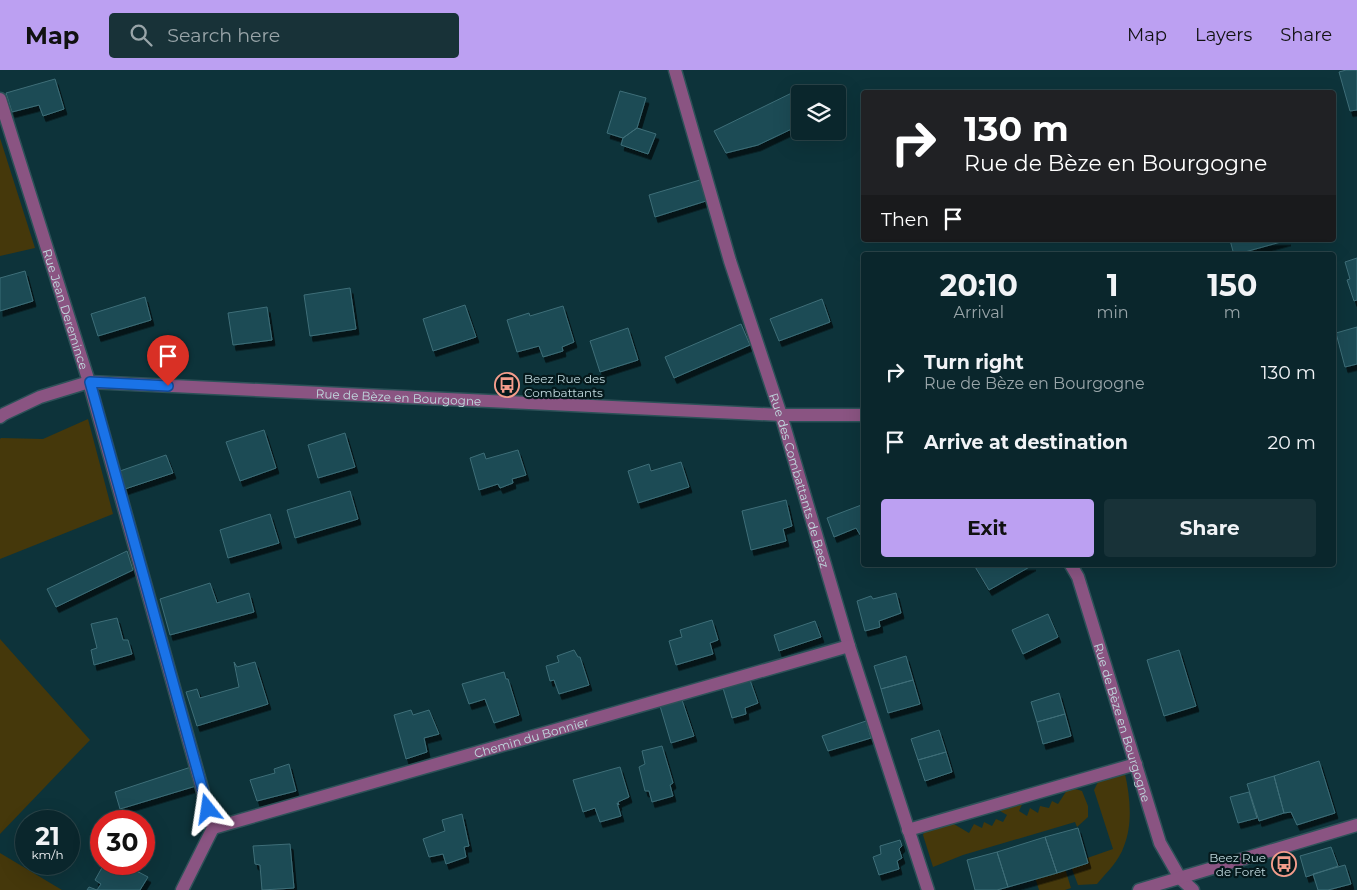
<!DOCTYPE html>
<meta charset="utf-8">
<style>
body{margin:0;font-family:Montserrat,sans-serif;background:#183238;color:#f1f3f6;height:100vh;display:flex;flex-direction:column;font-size:19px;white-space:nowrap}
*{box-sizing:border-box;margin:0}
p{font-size:16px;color:#99a5a9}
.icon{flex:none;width:28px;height:28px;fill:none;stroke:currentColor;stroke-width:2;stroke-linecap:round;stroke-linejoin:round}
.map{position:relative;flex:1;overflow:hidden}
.sheet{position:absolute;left:861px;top:182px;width:475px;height:315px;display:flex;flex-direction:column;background:#0a262c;border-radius:5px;box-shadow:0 5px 20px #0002,0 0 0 1px #2a4348}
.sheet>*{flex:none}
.top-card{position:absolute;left:861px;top:20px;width:475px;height:152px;border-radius:5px;box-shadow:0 5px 20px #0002,0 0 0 1px #2a4348;background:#202124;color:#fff;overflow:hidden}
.fabs{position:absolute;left:791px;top:15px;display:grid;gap:10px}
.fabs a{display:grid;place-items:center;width:55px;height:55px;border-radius:5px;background:#0a262c;box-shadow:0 5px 20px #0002,0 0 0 1px #2a4348;font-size:25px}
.speed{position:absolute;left:15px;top:740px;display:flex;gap:10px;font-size:25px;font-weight:700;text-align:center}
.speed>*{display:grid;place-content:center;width:65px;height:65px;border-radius:50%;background:#0a262c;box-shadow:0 5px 20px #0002,0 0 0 1px #2a4348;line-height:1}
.speed small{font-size:12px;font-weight:400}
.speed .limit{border:8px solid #d22;background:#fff;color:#111}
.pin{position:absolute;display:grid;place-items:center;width:42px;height:42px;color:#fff;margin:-51px -21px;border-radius:50% 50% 50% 0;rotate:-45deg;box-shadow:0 0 5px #0007}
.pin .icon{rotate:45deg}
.me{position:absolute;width:55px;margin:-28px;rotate:345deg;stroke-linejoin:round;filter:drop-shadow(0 0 4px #0008)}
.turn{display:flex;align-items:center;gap:18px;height:105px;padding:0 20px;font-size:22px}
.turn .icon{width:65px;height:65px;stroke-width:2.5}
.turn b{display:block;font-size:35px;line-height:42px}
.then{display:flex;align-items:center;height:48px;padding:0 20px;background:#0003;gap:10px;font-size:19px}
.eta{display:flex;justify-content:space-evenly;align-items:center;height:85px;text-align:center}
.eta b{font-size:30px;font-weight:700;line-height:35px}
.action{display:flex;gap:10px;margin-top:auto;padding:10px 20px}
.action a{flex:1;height:58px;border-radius:5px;background:#bca0f2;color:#111;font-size:20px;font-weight:700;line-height:58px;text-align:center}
.action a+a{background:#183238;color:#f1f3f6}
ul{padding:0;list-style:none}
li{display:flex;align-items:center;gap:15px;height:70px;padding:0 20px}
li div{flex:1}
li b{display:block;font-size:19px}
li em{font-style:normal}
header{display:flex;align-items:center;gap:30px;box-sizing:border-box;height:70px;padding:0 25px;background:#bca0f2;color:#111}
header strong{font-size:24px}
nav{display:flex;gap:28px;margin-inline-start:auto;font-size:18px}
.search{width:350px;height:45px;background:#183238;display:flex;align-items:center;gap:12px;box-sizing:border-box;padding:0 18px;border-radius:5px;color:#99a5a9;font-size:19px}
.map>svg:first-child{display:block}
</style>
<header>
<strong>Map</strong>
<div class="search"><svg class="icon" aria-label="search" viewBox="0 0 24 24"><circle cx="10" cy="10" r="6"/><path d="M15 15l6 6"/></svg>Search here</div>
<nav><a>Map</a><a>Layers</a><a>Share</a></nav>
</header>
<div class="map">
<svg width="1357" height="820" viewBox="0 0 1357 820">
<defs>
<filter id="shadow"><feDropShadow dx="3" dy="5.5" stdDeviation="0" flood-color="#0009"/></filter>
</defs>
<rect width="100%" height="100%" fill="#0d333a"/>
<!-- green -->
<path fill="#45380b" d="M 0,68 L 35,178 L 0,186 Z
M 88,349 L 113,444 L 0,489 L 0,369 L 1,368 L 43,369 Z
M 0,569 L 90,670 L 0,764 Z
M 1125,704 C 1130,726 1133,754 1124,776 C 1119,791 1107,802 1097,814 L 1078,815 L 1070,794 L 1113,779 L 1094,720 L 1099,710 Z
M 1069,717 L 1082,721 L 1088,736 L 1088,747 L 1077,757 L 1075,752 L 963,785 L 933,797 L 923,765 L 926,757 L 947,750 L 969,763 L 974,754 L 982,758 L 984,752 L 992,756 L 996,749 L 1003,752 L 1007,745 L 993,737 C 1000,735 1006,740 1014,736 C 1019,733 1020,728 1026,726 L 1019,741 L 1027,746 L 1030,738 L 1038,743 L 1040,736 L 1049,738 L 1052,731 L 1058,734 Z
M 0,783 L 62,820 L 0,820 Z
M 1064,795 L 1071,818 L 1065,820 L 1039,820 L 1034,804 Z"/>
<!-- building -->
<path fill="#1a4b55" stroke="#3f6e78" filter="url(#shadow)" d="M 1346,0 L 1357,0 L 1357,40 L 1350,41 L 1339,2 Z
M 55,9 L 64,39 L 43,46 L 39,35 L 12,42 L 6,23 Z
M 804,17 L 807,24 L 800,24 L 800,55 L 758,75 L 726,83 L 714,61 Z
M 620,21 L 646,28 L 637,58 L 623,68 L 607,63 Z
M 637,58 L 656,64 L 648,84 L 621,75 L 623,68 Z
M 700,110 L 706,131 L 655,147 L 649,125 Z
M 1230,170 L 1288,170 L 1234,185 Z
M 1357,188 L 1357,230 L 1354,231 L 1347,210 L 1350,209 L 1345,192 Z
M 25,201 L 33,231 L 0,241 L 0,208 Z
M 350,218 L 356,259 L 310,266 L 304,225 Z
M 145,227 L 151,250 L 98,266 L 91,244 Z
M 822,229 L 830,252 L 779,271 L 770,249 Z
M 465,235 L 476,267 L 433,281 L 423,249 Z
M 563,236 L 574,272 L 562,277 L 563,281 L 543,287 L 539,276 L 517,282 L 507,250 L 529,243 L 530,246 Z
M 267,237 L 272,270 L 233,275 L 228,243 Z
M 741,254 L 750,275 L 674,308 L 665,287 Z
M 1357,257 L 1357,294 L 1345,297 L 1336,263 Z
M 628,258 L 638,290 L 600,302 L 590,271 Z
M 264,360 L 276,398 L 240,411 L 226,372 Z
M 345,363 L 355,397 L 318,408 L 308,375 Z
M 518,380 L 526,405 L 512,409 L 513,413 L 500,418 L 498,414 L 479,420 L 470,388 L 484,383 L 486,389 Z
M 166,385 L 173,403 L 125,419 L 120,401 Z
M 681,392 L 689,417 L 638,433 L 628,401 L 649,394 L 651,401 Z
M 350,421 L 358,449 L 295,468 L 287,440 Z
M 786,430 L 792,456 L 783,459 L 786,471 L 751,480 L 742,441 Z
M 864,434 L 864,467 L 862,468 L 856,458 L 834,467 L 827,448 Z
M 270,444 L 279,473 L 228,488 L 220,460 Z
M 127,481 L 133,500 L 56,537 L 47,519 Z
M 974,495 L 1033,495 L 989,520 Z
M 210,513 L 217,533 L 249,523 L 254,542 L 170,565 L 160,529 Z
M 896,523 L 901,543 L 879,551 L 880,557 L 865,561 L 857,531 L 871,526 L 873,529 Z
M 1048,544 L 1058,567 L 1023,584 L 1012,560 Z
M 117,548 L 123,570 L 128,570 L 132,584 L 94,595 L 91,580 L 97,578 L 91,554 Z
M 712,550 L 718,570 L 710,573 L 713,584 L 676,595 L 669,571 L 682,567 L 680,560 Z
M 815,551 L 821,567 L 779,581 L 774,565 Z
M 574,580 L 578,587 L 580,587 L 589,615 L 559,624 L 554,610 L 550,611 L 546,596 L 559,592 L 557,586 Z
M 1179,580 L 1196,636 L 1164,646 L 1147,590 Z
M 906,586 L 913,610 L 881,619 L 874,596 Z
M 234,592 L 237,597 L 255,592 L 268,634 L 197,656 L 186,622 L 197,619 L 200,628 L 239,617 Z
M 504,602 L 506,609 L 508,609 L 519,645 L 494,653 L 485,629 L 469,634 L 462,614 Z
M 750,610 L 758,633 L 745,638 L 746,644 L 732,648 L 723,618 Z
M 913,610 L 920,634 L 888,643 L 881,619 Z
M 1059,623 L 1065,644 L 1037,652 L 1031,632 Z
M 682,630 L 694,666 L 671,673 L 660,636 Z
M 411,640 L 413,645 L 429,640 L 439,664 L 424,668 L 427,682 L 406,689 L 394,645 Z
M 1065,644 L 1071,666 L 1043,674 L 1037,652 Z
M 866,651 L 871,668 L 828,681 L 822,666 Z
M 939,660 L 946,682 L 918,690 L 911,669 Z
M 662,676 L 673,713 L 670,715 L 673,726 L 652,732 L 649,721 L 645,721 L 639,697 L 645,694 L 642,681 Z
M 946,682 L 952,702 L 925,711 L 918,690 Z
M 1319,691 L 1335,743 L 1297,755 L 1291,742 L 1284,743 L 1274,706 Z
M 289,694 L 296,721 L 257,731 L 250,710 L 275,703 L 274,699 Z
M 191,697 L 196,716 L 120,739 L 115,722 Z
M 620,697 L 629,727 L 618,732 L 619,735 L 617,733 L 621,746 L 600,752 L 595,738 L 583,742 L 573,710 Z
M 1274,706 L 1284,743 L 1259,751 L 1247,714 Z
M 1249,722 L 1257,748 L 1238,753 L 1230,727 Z
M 462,744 L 469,776 L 464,777 L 466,787 L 446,794 L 443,784 L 429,787 L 423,769 L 445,761 L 442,750 Z
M 1078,758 L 1088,793 L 1057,803 L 1045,767 Z
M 1045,767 L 1057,803 L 1008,817 L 997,782 Z
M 900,770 L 902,776 L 899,779 L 902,788 L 897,791 L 899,799 L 879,805 L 873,787 L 881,784 L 880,776 Z
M 290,774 L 294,818 L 262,820 L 260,795 L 255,794 L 253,776 Z
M 1331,777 L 1338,796 L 1306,807 L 1300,786 Z
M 997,782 L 1008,817 L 997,820 L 975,820 L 967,790 Z
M 104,794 L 123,794 L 148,807 L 140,820 L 87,820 L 89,817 L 97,820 L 101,814 L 95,810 Z
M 1345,795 L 1351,814 L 1328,820 L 1318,820 L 1313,804 Z"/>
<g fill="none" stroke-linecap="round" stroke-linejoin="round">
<defs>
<g id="minor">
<path id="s1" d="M 675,0 L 730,191 L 781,345 L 849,576 L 928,820"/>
<path id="s2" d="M 0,29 L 89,312 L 213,758 L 182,820"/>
<path id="s3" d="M 0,347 L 4,344 L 40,327 L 89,312 L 781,345 L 864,345"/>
<path id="s4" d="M 1071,495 L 1078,507 L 1160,773 L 1180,808 L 1193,820"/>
<path id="s5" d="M 213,758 L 849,576"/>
<path d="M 908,760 L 1136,694"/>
<path d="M 1139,820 L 1357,755"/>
</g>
</defs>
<!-- minor casing -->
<use href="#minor" stroke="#2d5158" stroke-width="15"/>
<!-- minor -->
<use href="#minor" stroke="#8a5482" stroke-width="12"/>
</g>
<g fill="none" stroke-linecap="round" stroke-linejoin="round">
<defs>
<path id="route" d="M 168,316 L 90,312 L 208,739"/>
</defs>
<!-- route casing -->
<use href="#route" stroke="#114b97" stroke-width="12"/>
<!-- route -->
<use href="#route" stroke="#1a73e8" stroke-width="9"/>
</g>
<!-- icons -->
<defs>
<symbol id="bus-ring" viewBox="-11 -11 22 22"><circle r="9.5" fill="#05191c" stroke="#f49d8c" stroke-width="1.5"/><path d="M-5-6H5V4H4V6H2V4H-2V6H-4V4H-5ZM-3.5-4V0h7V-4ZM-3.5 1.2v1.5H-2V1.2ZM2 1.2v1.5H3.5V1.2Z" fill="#f49d8c"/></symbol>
</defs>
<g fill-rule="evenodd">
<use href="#bus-ring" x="493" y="301" width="28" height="28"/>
<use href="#bus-ring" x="1270" y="780" width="28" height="28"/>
</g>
<g text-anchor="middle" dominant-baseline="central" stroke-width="4.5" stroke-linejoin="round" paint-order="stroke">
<!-- street labels -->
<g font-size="12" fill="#c1dadf" stroke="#05191c">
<text stroke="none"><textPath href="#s2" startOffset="220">Rue Jean Deremince</textPath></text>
<text stroke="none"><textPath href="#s3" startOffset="406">Rue de Bèze en Bourgogne</textPath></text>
<text stroke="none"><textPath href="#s1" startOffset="429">Rue des Combattants de Beez</textPath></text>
<text stroke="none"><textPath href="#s4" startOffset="166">Rue de Bèze en Bourgogne</textPath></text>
<text stroke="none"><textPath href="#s5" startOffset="331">Chemin du Bonnier</textPath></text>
</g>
<!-- poi labels -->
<g font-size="12" fill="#c1dadf" stroke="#05191c" text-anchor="start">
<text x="524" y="308">Beez Rue des<tspan x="524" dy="14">Combattants</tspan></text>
<text x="1266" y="787" text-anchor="end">Beez Rue<tspan x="1266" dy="14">de Forêt</tspan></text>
</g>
</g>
</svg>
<div class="fabs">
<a><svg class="icon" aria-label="layers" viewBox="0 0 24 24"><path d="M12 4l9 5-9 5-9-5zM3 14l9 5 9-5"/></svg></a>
</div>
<div class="speed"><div>21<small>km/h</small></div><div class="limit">30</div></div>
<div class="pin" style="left:168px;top:316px;background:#d93025"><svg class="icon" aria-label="arrive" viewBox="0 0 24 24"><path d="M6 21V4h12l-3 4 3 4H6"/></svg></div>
<svg class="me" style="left:208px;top:739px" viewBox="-20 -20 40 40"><path d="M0-17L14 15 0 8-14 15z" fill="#1a73e8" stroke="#fff" stroke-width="4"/></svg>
<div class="top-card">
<div class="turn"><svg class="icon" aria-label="right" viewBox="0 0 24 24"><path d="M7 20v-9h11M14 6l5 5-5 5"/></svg><div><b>130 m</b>Rue de Bèze en Bourgogne</div></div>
<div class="then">Then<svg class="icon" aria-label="arrive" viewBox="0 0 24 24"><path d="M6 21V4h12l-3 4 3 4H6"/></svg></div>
</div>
<section class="sheet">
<div class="eta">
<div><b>20:10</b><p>Arrival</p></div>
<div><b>1</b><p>min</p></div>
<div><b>150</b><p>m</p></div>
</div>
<ul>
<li><svg class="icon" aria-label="right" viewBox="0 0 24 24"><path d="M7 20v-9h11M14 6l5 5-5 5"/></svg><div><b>Turn right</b><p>Rue de Bèze en Bourgogne</p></div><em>130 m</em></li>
<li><svg class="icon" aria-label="arrive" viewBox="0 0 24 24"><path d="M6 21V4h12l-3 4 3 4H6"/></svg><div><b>Arrive at destination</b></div><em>20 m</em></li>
</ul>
<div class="action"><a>Exit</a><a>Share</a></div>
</section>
</div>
